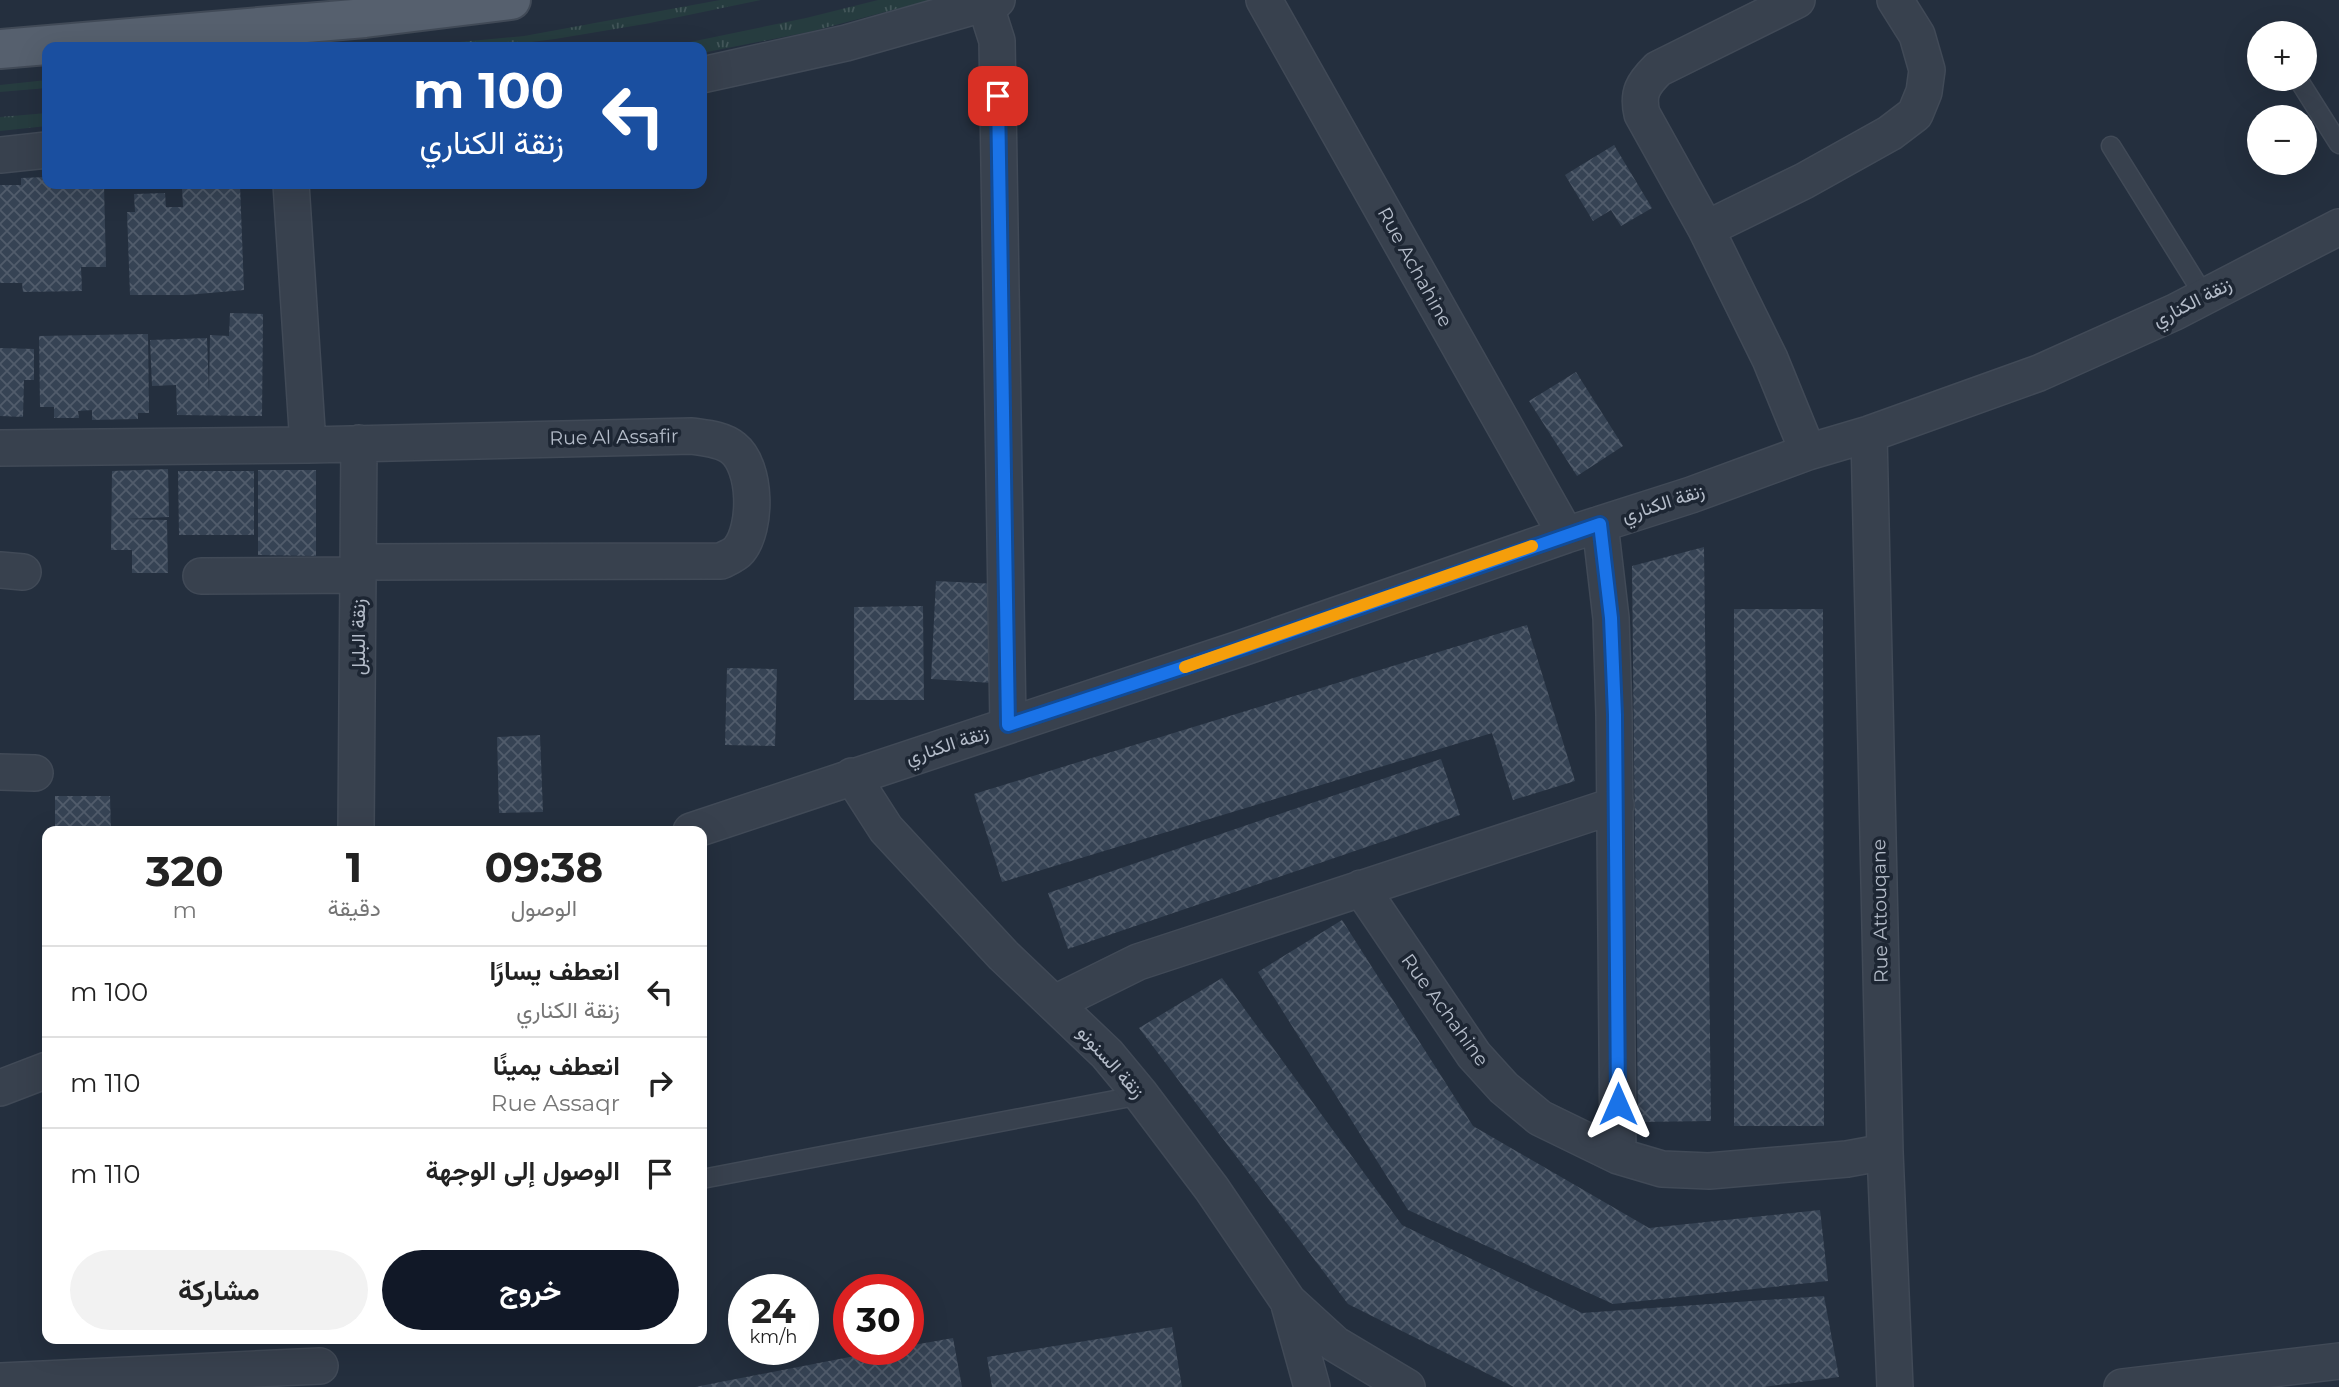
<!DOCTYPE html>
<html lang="ar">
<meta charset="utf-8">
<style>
body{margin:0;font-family:Montserrat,Vazirmatn,sans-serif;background:#f2f2f2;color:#222;direction:rtl;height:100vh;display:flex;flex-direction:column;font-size:26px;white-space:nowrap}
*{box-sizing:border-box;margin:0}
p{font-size:23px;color:#767676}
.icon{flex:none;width:38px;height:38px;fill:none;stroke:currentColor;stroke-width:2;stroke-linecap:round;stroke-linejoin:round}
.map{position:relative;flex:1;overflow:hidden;direction:ltr}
.side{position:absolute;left:42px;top:826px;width:665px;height:518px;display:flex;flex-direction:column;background:#fff;border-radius:14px;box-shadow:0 7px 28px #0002;direction:rtl}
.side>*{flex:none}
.banner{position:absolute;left:42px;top:42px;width:665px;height:147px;border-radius:14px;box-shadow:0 7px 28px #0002;direction:rtl;background:#1a4fa0;color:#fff;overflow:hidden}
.fabs{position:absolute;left:2247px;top:21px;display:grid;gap:14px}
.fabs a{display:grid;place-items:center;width:70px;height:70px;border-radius:50%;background:#fff;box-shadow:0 7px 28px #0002;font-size:35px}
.speed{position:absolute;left:728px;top:1274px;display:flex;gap:14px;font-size:35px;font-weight:700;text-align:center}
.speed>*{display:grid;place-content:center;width:91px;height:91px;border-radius:50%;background:#fff;box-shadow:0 7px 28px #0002;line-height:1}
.speed small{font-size:18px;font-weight:400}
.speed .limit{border:10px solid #d22;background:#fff;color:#111}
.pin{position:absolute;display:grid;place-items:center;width:60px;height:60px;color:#fff;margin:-30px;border-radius:14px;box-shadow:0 4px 10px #0006}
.me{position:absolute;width:77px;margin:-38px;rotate:0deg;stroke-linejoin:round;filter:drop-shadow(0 0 5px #0008)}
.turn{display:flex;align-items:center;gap:24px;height:147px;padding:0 28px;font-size:32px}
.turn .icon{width:91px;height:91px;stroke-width:2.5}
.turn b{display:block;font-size:49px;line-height:60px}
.eta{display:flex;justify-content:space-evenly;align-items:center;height:119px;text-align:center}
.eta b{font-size:42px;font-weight:700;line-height:49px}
.action{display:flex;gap:14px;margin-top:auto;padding:14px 28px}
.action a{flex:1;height:80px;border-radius:42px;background:#111827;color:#fff;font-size:28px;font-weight:700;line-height:80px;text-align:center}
.action a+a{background:#f2f2f2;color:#222}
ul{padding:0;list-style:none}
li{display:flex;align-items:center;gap:21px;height:91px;padding:0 28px;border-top:2px solid #e0e0e0}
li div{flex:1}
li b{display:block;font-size:26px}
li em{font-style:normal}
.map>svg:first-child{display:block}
</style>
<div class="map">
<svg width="2339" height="1387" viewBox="0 0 2339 1387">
<defs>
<pattern id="grass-tufts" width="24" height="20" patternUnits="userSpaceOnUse" patternTransform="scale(1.75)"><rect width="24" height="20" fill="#263c3f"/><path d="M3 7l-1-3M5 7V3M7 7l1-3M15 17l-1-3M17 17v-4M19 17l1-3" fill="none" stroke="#435659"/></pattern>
<pattern id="building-cross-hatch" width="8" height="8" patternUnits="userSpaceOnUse" patternTransform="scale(1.75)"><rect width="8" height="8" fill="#364354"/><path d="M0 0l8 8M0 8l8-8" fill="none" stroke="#515c6b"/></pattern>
</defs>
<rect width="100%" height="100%" fill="#242f3e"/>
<!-- grass -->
<path fill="url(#grass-tufts)" d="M 720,0 L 761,0 L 645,24 L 555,39 L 491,47 L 406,47 L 524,36 Z
M 878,0 L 931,0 L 809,32 L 702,53 L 702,47 L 666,47 L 806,18 Z
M 47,80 L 47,88 L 0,92 L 0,85 Z
M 47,113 L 47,126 L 0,131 L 0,117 Z"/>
<!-- building -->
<path fill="url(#building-cross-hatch)" d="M 1614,145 L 1652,208 L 1621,226 L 1611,210 L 1593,221 L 1565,175 Z
M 47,177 L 47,184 L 104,184 L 106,267 L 81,267 L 82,291 L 23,292 L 22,283 L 0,283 L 0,185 L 21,185 L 21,178 Z
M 240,185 L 244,290 L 187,295 L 130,295 L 127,212 L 135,212 L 134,194 L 165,193 L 166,207 L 183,207 L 182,188 Z
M 230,313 L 263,314 L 262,416 L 177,415 L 176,385 L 152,386 L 150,340 L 207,338 L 209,393 L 210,335 L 229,336 Z
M 148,334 L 149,413 L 138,413 L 138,419 L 92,420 L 92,410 L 78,411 L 79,418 L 54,418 L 54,407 L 40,407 L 39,336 Z
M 0,348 L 34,349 L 34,380 L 24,380 L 23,417 L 0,416 Z
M 1576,372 L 1623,446 L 1577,476 L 1529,401 Z
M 168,469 L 169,517 L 126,519 L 167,520 L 168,573 L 132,573 L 132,550 L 111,550 L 112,471 Z
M 258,470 L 316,470 L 316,556 L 258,555 Z
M 178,471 L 254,471 L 254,535 L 179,535 Z
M 1704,547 L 1711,1121 L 1638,1122 L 1632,566 Z
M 936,581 L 997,584 L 992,683 L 931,679 Z
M 923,606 L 924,700 L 854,700 L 854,607 Z
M 1734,609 L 1823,609 L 1824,1126 L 1734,1126 Z
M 1527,625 L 1575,781 L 1513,800 L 1492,733 L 1002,882 L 974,794 Z
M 727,668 L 777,669 L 775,746 L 725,745 Z
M 540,735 L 543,812 L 499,813 L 497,737 Z
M 1441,759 L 1460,815 L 1068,949 L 1048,893 Z
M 55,796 L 110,796 L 111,831 L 55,831 Z
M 1342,920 L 1473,1126 L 1649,1228 L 1820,1210 L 1828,1281 L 1613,1304 L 1408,1210 L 1258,972 Z
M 1222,978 L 1402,1225 L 1582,1313 L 1824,1296 L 1839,1377 L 1763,1387 L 1514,1387 L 1348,1304 L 1139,1028 Z
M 1172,1327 L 1182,1387 L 992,1387 L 987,1357 Z
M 953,1338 L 962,1387 L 695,1387 L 891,1349 L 908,1349 L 908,1346 Z"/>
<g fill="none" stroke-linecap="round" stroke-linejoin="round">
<defs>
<path id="lane" d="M 2298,79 L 2339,144
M 2111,146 L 2205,297
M 702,1179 L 1141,1095"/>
<path id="street" d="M 1264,0 L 1566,535
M 1797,0 L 1658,69 C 1643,84 1637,93 1642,114 L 1706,229 L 1770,359 L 1808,452
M 982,5 L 989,16 L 997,41 L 1008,725
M 702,75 L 846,43 L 997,0
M 0,155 L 47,150
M 291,184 L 308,445
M 1706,229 L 1804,181 L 1890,133 L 1915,114 L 1924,92 L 1927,70 L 1917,35 L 1895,0
M 1869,434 L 1885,1152 L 1895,1387
M 0,448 L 308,445 L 692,436 C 705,438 722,439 733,448 C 757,467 757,528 739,550 C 735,555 727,558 721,561 L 360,562
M 1600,524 L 1611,618 L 1614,715 L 1618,1156
M 0,570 L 23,572
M 201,576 L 358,575
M 0,772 L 35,773
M 852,776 L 886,829 L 1003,955 L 1107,1054 L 1141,1095 L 1212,1189 L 1288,1301 L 1312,1387
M 356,831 L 359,443
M 691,831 L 1242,648 L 1566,535 L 1691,495 L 1808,452 L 1869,434 L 2039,373 L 2175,312 L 2339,227
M 1361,888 L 1474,1055 L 1504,1088 L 1540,1118 L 1618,1156 L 1662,1169 L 1709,1171 L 1847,1159 L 1885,1152
M 1055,1003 L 1138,962 L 1616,805
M 0,1088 L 47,1070
M 1289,1302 L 1335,1344 L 1407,1387
M 0,1381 L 320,1366
M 2122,1387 L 2339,1361"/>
<path id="primary" d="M 0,49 L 365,18 L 511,0"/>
</defs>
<!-- lane casing -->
<use href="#lane" stroke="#414a57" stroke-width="21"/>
<!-- street casing -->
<use href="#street" stroke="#414a57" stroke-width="38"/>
<!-- primary casing -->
<use href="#primary" stroke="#414a57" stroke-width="42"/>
<!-- lane -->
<use href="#lane" stroke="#38414e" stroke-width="18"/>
<!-- street -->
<use href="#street" stroke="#38414e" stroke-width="35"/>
<!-- primary -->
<use href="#primary" stroke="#56606e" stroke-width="38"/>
</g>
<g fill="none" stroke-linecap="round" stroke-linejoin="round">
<defs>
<path id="route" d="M 998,96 L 1008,725 L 1242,648 L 1600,524 L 1611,618 L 1615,715 L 1618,1104"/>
</defs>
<!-- route casing -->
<use href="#route" stroke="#114b97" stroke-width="18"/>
<!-- route -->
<use href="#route" stroke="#1a73e8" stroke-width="12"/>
<!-- slow -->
<path stroke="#f59e0b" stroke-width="12" d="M 1185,667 L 1532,546"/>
</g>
<g text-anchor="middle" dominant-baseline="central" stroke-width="7" stroke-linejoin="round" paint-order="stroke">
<!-- street labels -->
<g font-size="19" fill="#b4bcc9" stroke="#1d2633">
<text transform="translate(1415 267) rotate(61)">Rue Achahine</text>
<text transform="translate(2192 302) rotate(-27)">زنقة الكناري</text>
<text transform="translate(614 437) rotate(-1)">Rue Al Assafir</text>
<text transform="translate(1663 503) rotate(-18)">زنقة الكناري</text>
<text transform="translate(358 637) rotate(-90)">زنقة البلبل</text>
<text transform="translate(947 745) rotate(-18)">زنقة الكناري</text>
<text transform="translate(1880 911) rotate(-91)">Rue Attouqane</text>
<text transform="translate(1445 1010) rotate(54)">Rue Achahine</text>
<text transform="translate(1111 1062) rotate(48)">زنقة السنونو</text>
</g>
</g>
</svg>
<div class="fabs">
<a>+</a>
<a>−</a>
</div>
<div class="speed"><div>24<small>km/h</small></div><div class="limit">30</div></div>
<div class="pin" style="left:998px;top:96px;background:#d93025"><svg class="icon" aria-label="arrive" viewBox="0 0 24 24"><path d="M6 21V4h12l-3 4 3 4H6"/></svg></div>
<svg class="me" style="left:1618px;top:1104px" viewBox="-20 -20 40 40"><path d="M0-17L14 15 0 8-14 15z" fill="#1a73e8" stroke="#fff" stroke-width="4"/></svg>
<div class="banner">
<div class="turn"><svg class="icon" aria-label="left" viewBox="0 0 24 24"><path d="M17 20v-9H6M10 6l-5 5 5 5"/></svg><div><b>100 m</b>زنقة الكناري</div></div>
</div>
<section class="side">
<div class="eta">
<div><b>09:38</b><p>الوصول</p></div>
<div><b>1</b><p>دقيقة</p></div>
<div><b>320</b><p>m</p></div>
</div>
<ul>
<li><svg class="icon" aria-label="left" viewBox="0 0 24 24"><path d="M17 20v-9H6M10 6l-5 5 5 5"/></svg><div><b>انعطف يسارًا</b><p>زنقة الكناري</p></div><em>100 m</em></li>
<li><svg class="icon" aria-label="right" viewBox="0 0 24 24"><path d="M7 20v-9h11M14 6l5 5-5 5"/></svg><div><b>انعطف يمينًا</b><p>Rue Assaqr</p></div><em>110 m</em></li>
<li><svg class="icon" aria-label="arrive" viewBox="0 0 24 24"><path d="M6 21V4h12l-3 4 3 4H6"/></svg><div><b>الوصول إلى الوجهة</b></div><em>110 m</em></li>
</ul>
<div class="action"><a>خروج</a><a>مشاركة</a></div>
</section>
</div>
